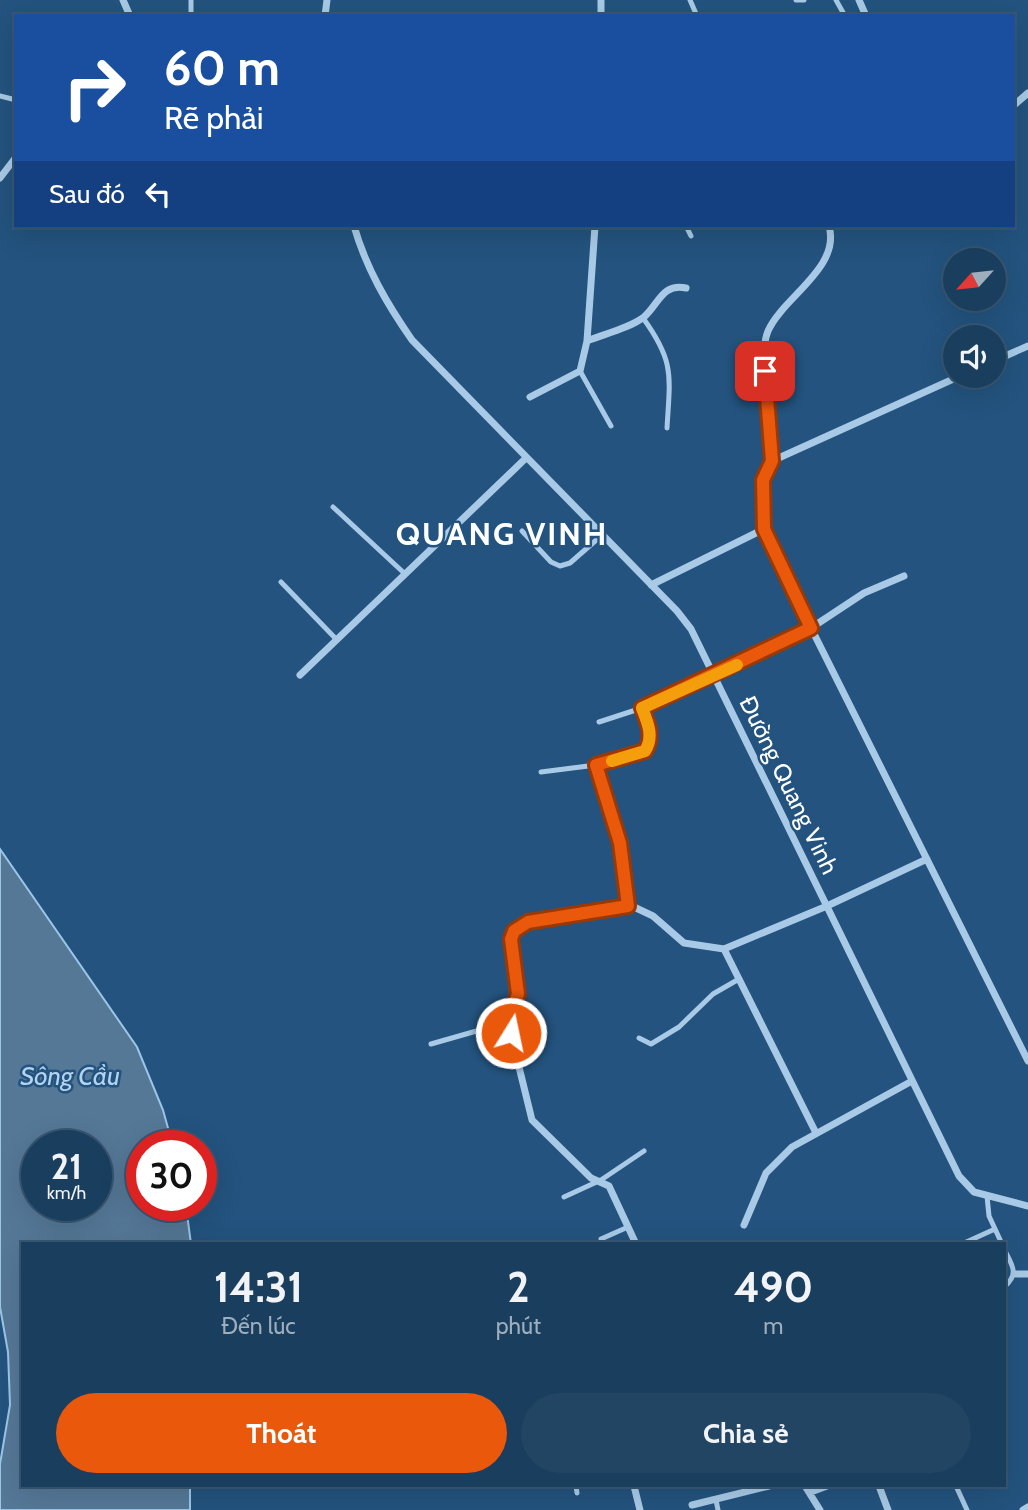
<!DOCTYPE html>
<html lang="vi">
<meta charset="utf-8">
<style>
body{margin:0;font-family:Cabin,sans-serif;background:#234564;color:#f1f3f6;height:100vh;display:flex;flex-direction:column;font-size:26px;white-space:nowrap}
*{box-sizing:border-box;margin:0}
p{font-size:23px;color:#9faebc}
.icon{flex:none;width:38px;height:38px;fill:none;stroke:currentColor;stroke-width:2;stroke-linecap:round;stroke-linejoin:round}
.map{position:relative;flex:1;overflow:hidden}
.details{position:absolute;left:21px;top:1242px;width:985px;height:245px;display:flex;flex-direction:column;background:#1a3e5e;border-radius:0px;box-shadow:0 7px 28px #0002,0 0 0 2px #385773}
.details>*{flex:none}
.hud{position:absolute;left:14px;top:14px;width:1001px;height:214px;border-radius:0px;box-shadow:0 7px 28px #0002,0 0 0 2px #385773;background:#1a4fa0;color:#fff;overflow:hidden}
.needle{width:46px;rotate:243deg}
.fabs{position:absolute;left:943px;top:248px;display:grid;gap:14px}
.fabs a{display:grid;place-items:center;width:63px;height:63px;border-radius:50%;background:#1a3e5e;box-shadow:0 7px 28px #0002,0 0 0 2px #385773;font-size:35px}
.speed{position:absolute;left:21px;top:1130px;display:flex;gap:14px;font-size:35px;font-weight:700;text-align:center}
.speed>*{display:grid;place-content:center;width:91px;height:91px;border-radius:50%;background:#1a3e5e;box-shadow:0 7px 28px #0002,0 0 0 2px #385773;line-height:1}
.speed small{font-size:18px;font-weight:400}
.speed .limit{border:10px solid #d22;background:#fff;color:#111}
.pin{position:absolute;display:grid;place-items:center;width:60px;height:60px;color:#fff;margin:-30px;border-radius:14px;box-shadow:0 4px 10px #0006}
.me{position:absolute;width:77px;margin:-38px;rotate:10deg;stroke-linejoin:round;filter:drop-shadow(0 0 5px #0008)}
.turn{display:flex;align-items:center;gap:24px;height:147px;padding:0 35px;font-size:32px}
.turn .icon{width:91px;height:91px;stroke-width:2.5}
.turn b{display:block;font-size:49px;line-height:60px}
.then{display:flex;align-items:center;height:66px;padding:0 35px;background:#0003;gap:14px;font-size:26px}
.eta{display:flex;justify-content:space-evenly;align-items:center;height:119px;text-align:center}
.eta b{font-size:42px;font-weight:700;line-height:49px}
.action{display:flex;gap:14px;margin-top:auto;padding:14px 35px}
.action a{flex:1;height:80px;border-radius:42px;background:#ea580c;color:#fff;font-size:28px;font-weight:700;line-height:80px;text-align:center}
.action a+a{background:#234564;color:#f1f3f6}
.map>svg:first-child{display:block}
</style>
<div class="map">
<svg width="1028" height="1510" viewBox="0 0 1028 1510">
<rect width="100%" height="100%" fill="#23537e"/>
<!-- water -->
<path fill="#557897" stroke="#9cc6e7" stroke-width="2" fill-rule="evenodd" d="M 0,849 L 137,1047 L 163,1110 L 173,1146 L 142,1146 L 142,1206 L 186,1206 L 191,1244 L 23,1244 L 23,1486 L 190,1486 L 190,1510 L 0,1510 L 0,1464 L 10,1405 L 8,1352 L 0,1307 ZM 37,1146 L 96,1146 L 96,1206 L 37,1206 Z"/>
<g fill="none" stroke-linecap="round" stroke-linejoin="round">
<!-- lane -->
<path stroke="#a8cae6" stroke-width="5" d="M 191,0 L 191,16
M 690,0 L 697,16
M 796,0 L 804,0
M 836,0 L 845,16
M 0,96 L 16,100
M 686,226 L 691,236
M 643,318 C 675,362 670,376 667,428
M 580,371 L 611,426
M 333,507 L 404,573
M 522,531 L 551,562 L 560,566 L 570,563 L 602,535
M 281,582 L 337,640
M 599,722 L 642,708 L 714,677
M 596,765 L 620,843 L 628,906
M 541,772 L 596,765 L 645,751 C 654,737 648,724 642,708
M 639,1038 L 651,1044 L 679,1027 L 713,994 L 739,979
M 431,1044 L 508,1022
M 987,1196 L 989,1216 L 1002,1244
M 564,1197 L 601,1180 L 644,1151
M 601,1239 L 628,1227
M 962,1244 L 995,1229
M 1004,1249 C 1012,1265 1020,1274 1004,1287
M 576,1486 L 577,1493
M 956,1486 L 967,1510
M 716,1500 L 718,1510"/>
<!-- street -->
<path stroke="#a8cae6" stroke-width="7" d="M 123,0 L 130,16
M 859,0 L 866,16
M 325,16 L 327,0
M 601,16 L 601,0
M 1013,106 L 1028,93
M 0,178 L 16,157
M 354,226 C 366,268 387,304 412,340 L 677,611 L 691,629 L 959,1176 L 974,1192 L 1028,1206
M 587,341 L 595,226
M 994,361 L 1028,346
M 960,376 L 772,461 C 755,484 763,525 772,550 L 1028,1061
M 530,397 L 580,371 L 587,341 C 604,334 630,328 644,317 C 659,304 662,283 686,288
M 772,461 C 770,430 757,357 768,331 C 783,297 841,268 829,226
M 651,585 L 764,529
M 300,675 L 526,458
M 714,677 L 811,628 L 864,593 L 904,576
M 724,949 L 816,1133
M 744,1225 L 766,1173 L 792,1147 L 912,1081
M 636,1244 L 609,1186 L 591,1178 L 532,1120 L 508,1022 L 518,994 L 511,939 L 514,931 L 528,922 L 634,907 L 653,916 L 684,943 L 724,949 L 827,906 L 927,859
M 1015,1274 L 1028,1274
M 634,1486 L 640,1510
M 805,1486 L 820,1510
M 879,1486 L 888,1510
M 811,1492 L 827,1486
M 692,1505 L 769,1486
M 1023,1510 L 1028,1507"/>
</g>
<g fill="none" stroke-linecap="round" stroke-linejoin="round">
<defs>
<path id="route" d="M 511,1033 L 508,1022 L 518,994 L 511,939 L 514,931 L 528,922 L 628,906 L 620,843 L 596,765 L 645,751 C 654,737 648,723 642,708 L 811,628 L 764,529 L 763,480 L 772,461 L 765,371"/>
</defs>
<!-- route casing -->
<use href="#route" stroke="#983908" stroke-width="18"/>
<!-- route -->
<use href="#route" stroke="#ea580c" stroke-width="12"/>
<!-- slow -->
<path stroke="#f59e0b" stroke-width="12" d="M 612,761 L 645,751 C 654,737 648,723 642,708 L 737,665"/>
</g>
<g text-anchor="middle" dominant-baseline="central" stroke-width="5" stroke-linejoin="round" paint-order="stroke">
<!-- street labels -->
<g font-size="24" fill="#fff" stroke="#23537e">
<text transform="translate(789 785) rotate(64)">Đường Quang Vinh</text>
</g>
<!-- water labels -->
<g font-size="26" font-style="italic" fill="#b3d4ee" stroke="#23537e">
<text x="70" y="1076">Sông Cầu</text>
</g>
<!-- district labels -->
<g font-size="32" font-weight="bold" letter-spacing="2" fill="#fff" stroke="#23537e">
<text x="502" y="533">QUANG VINH</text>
</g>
</g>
</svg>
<div class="fabs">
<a><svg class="needle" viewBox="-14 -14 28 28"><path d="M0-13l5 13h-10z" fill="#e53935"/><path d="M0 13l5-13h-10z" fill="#9faebc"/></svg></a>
<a><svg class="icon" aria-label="sound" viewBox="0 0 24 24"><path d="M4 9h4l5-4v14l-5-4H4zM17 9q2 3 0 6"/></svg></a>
</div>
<div class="speed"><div>21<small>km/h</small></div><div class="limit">30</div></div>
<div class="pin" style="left:765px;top:371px;background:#d93025"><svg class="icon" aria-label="arrive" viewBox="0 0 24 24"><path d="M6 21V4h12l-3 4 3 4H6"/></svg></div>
<svg class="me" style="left:511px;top:1033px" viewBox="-20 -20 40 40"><circle r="17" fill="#ea580c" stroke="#fff" stroke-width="3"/><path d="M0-11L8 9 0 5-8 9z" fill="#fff"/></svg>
<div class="hud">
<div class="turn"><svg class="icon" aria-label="right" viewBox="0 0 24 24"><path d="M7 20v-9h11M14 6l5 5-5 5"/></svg><div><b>60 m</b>Rẽ phải</div></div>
<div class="then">Sau đó<svg class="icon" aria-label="left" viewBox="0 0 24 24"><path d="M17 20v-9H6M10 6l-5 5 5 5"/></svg></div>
</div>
<section class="details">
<div class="eta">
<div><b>14:31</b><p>Đến lúc</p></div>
<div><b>2</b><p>phút</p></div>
<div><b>490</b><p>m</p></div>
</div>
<div class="action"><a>Thoát</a><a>Chia sẻ</a></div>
</section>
</div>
